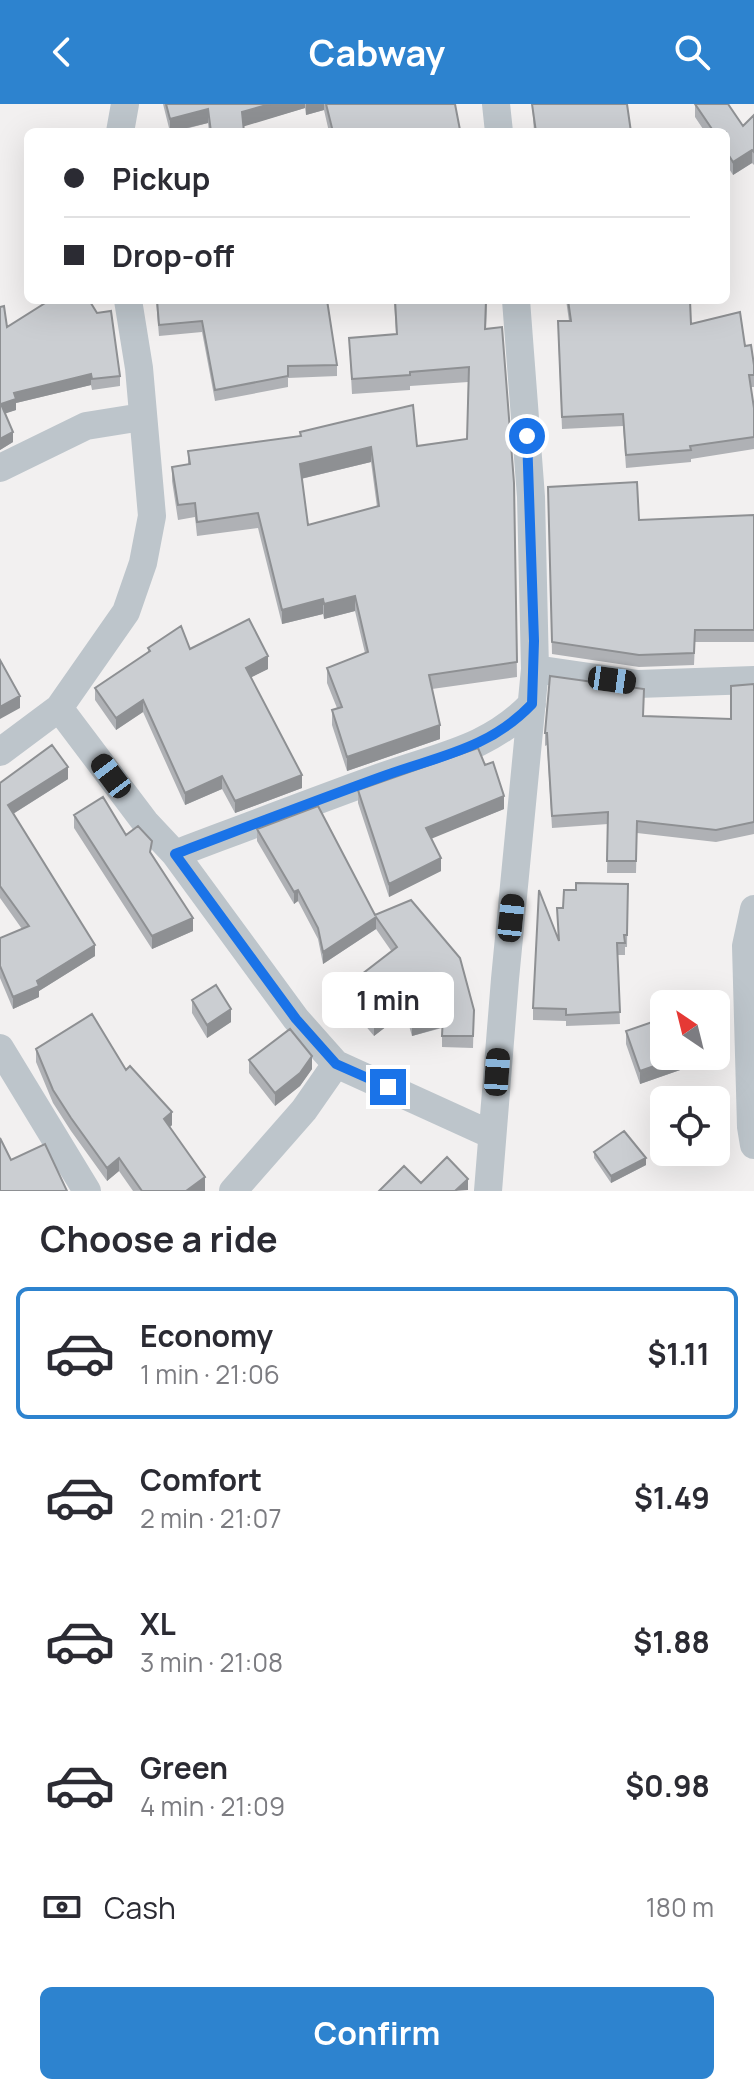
<!DOCTYPE html>
<html lang="en">
<head>
<meta charset="utf-8">
<style>
  body { margin:0; font-family:Manrope,sans-serif; background:#f7f7f7; color:#2b2b33; height:100vh; display:flex; flex-direction:column; font-size:30px; white-space:nowrap }
  * { box-sizing:border-box; margin:0 }
  p { font-size:26px; color:#7c7c81 }
  .icon { flex:none; width:44px; height:44px; fill:none; stroke:currentColor; stroke-width:2; stroke-linecap:round; stroke-linejoin:round }
  .map { position:relative; height:1087px; overflow:hidden }
  .panel { display:flex; flex-direction:column; background:#fff; flex:1 }
  .panel>* { flex:none }
  .guide { position:absolute; left:24px; top:24px; width:706px; height:176px; border-radius:12px; box-shadow:0 8px 32px #0002; display:grid; align-content:center; height:176px; padding:0 40px; background:#fff }
  .needle { width:52px; rotate:325deg }
  .tools { position:absolute; left:650px; top:886px; display:grid; gap:16px }
  .tools a { display:grid; place-items:center; width:80px; height:80px; border-radius:12px; background:#fff; box-shadow:0 8px 32px #0002; font-size:40px }
  .end { position:absolute; width:36px; height:36px; margin:-18px; border:10px solid #1a73e8; background:#fff; box-shadow:0 0 0 4px #fff }
  .from { border-radius:50% }
  .bubble { position:absolute; height:56px; border-radius:12px; background:#fff; box-shadow:0 8px 32px #0002; font-size:26px; font-weight:700; line-height:56px; text-align:center }
  .car { position:absolute; width:24px; height:48px; margin:-24px -12px; border-radius:10px; box-shadow:0 0 6px 2px #0007; background:linear-gradient(#222 24%,#8ab4d8 0 40%,#222 0 76%,#8ab4d8 0 86%,#222 0) }
  .guide b { display:flex; align-items:center; gap:28px; height:76px; font-size:30px }
  .guide b+b { border-top:2px solid #e1e1e2 }
  .guide i { width:20px; height:20px; background:#2b2b33 }
  ul { padding:0; list-style:none }
  li { display:flex; align-items:center; gap:24px; height:132px; margin:0 16px 12px; padding:0 24px; border:4px solid transparent; border-radius:12px }
  li div { flex:1 }
  li b { display:block; font-size:30px }
  li em { font-style:normal; font-weight:700 }
  li.on { border-color:#2d83cf }
  li>.icon { width:72px; height:72px; stroke-width:1.5 }
  h2 { padding:0 40px; font-size:36px; line-height:96px }
  .pay { display:flex; align-items:center; gap:20px; height:88px; padding:0 40px; font-size:30px }
  .pay p { margin-inline-start:auto }
  .primary-button { display:flex; gap:16px; margin-top:auto; padding:16px 40px }
  .primary-button a { flex:1; height:92px; border-radius:12px; background:#2d83cf; color:#fff; font-size:32px; font-weight:700; line-height:92px; text-align:center }
  header { display:flex; justify-content:space-between; align-items:center; height:104px; padding:0 40px; background:#2d83cf; color:#fff; font-size:36px; font-weight:700 }
  .map>svg:first-child { display:block }
  .lines { fill:none; stroke-linecap:round; stroke-linejoin:round }
  .minor { stroke:#bdc5cb; stroke-width:28 }
  .wall { fill:#afb1b5; fill-rule:evenodd }
  .shaded-wall { fill:#8e9093 }
  .building { fill:#cbced2; stroke:#8e9093; stroke-width:2; fill-rule:evenodd }
  .route { stroke:#1a73e8; stroke-width:10 }
</style>
</head>
<body>
<header><svg class="icon" aria-label="back" viewBox="0 0 24 24"><path d="M15 5l-7 7 7 7"/></svg>Cabway<svg class="icon" aria-label="search" viewBox="0 0 24 24"><circle cx="10" cy="10" r="6"/><path d="M15 15l6 6"/></svg></header>
<div class="map">
<svg width="754" height="1087" viewBox="0 0 754 1087">
  <rect width="100%" height="100%" fill="#f2f0f0"/>
  <g class="lines">
    <path class="minor" d="M 496,0 L 499,28
      M 120,28 L 125,0
      M 0,364 L 86,322 L 142,313
      M 535,565 L 638,580 L 754,576
      M 59,604 L 145,718 L 175,750 C 244,724 312,698 381,673 C 438,652 488,646 532,600
      M 0,648 L 59,604 L 126,508 L 143,459 L 152,412 L 139,264 L 128,196
      M 175,750 L 296,915 L 336,960 L 304,1006 L 233,1087
      M 754,805 L 746,842 L 751,1023 L 754,1041
      M 0,944 L 87,1087
      M 336,960 L 492,1031
      M 488,1087 L 505,875 L 535,565 L 531,393 L 516,196"/>
  </g>
  <path class="wall" d="M 163,0 L 455,0 L 460,28 L 329,28 L 324,6 L 306,11 L 305,4 L 243,22 L 244,28 L 209,28 L 208,19 L 174,28 L 170,28 Z
    M 532,0 L 631,28 L 534,28 Z
    M 695,0 L 743,22 L 754,11 L 754,61 L 752,59 L 733,71 L 726,60 L 726,28 L 705,28 L 695,13 Z
    M 156,196 L 327,196 L 337,261 L 337,272 L 288,274 L 288,283 L 215,297 L 202,228 L 159,232 Z
    M 394,196 L 487,196 L 486,225 L 514,379 L 517,573 L 432,585 L 440,635 L 347,667 L 332,621 L 332,606 L 337,604 L 327,579 L 327,564 L 365,549 L 355,507 L 324,515 L 323,510 L 282,520 L 258,424 L 197,432 L 195,413 L 178,416 L 172,377 L 172,363 L 188,360 L 188,347 L 300,333 L 300,328 L 417,342 L 467,335 L 468,278 L 410,282 L 410,286 L 352,290 L 349,234 L 396,230 ZM 371,358 L 377,403 L 308,421 L 301,375 Z
    M 566,196 L 690,196 L 691,220 L 745,242 L 754,271 L 754,283 L 751,283 L 754,304 L 754,345 L 691,355 L 691,358 L 626,364 L 623,322 L 562,325 L 558,229 L 569,217 Z
    M 7,223 L 120,272 L 120,282 L 92,286 L 91,281 L 16,299 L 16,306 L 5,309 L 13,338 L 0,346 Z
    M 548,383 L 639,416 L 754,411 L 754,538 L 695,538 L 694,561 L 639,563 L 552,550 Z
    M 148,544 L 190,545 L 268,565 L 251,573 L 302,684 L 235,709 L 222,685 L 185,701 L 143,608 L 116,626 L 95,596 L 95,584 L 148,549 Z
    M 754,580 L 754,730 L 716,738 L 637,729 L 636,769 L 607,769 L 608,720 L 552,724 L 547,641 L 545,642 L 545,629 L 643,612 L 731,615 Z
    M 485,661 L 504,705 L 431,734 L 441,767 L 389,793 L 358,699 L 358,686 Z
    M 68,675 L 13,710 L 95,852 L 39,887 L 39,893 L 13,905 L 0,874 L 0,834 L 22,825 L 0,794 L 0,679 Z
    M 74,711 L 126,731 L 152,750 L 193,827 L 152,845 L 74,724 Z
    M 257,725 L 375,811 L 474,906 L 473,944 L 442,943 L 442,924 L 412,932 L 405,908 L 374,932 L 344,896 L 344,884 L 392,848 L 376,825 L 323,860 L 318,835 L 298,797 L 294,800 L 257,737 Z
    M 628,780 L 627,843 L 625,843 L 625,851 L 617,851 L 620,920 L 566,922 L 566,917 L 533,916 L 533,904 L 559,835 L 557,804 L 563,804 L 576,786 Z
    M 192,896 L 231,918 L 207,934 L 192,909 Z
    M 626,927 L 703,952 L 703,958 L 640,980 L 626,940 Z
    M 36,945 L 126,966 L 172,1021 L 170,1023 L 205,1086 L 133,1087 L 119,1067 L 107,1077 L 71,1027 L 53,999 L 36,958 Z
    M 249,956 L 312,965 L 300,982 L 275,1002 L 249,969 Z
    M 594,1048 L 646,1061 L 611,1079 L 594,1054 Z"/>
  <path class="shaded-wall" d="M 270,0 L 305,0 L 305,4 L 242,23 L 242,8 Z
    M 306,0 L 324,0 L 324,6 L 306,11 Z
    M 208,5 L 208,19 L 170,28 L 170,15 Z
    M 752,46 L 752,59 L 733,71 L 733,58 Z
    M 91,270 L 91,281 L 16,299 L 16,306 L 1,311 L 1,300 L 14,289 Z
    M 13,328 L 13,338 L 0,346 L 0,335 Z
    M 371,343 L 371,358 L 300,375 L 300,360 Z
    M 355,492 L 355,507 L 324,515 L 324,500 Z
    M 323,495 L 323,510 L 282,520 L 282,506 Z
    M 268,552 L 268,565 L 246,576 L 246,564 Z
    M 20,592 L 20,604 L 0,615 L 0,603 Z
    M 143,596 L 143,608 L 116,626 L 116,614 Z
    M 440,621 L 440,635 L 347,667 L 347,653 Z
    M 68,663 L 68,675 L 8,713 L 8,701 Z
    M 302,671 L 302,684 L 235,709 L 235,697 Z
    M 222,672 L 222,685 L 185,701 L 185,689 Z
    M 504,692 L 504,705 L 426,737 L 426,724 Z
    M 441,754 L 441,767 L 389,793 L 389,780 Z
    M 298,786 L 298,797 L 294,800 L 294,788 Z
    M 376,813 L 376,825 L 323,860 L 323,848 Z
    M 193,814 L 193,827 L 152,845 L 152,832 Z
    M 95,841 L 95,852 L 39,887 L 39,893 L 13,905 L 13,893 Z
    M 405,896 L 405,908 L 374,932 L 374,921 Z
    M 231,905 L 231,918 L 207,934 L 207,921 Z
    M 443,912 L 443,923 L 412,932 L 412,920 Z
    M 312,952 L 312,965 L 300,982 L 275,1002 L 275,989 Z
    M 683,952 L 703,952 L 703,958 L 640,980 L 640,967 Z
    M 172,1008 L 172,1021 L 164,1028 L 164,1015 Z
    M 119,1054 L 119,1067 L 107,1077 L 107,1064 Z
    M 646,1054 L 646,1061 L 611,1079 L 611,1072 Z
    M 205,1073 L 205,1087 L 186,1087 Z
    M 468,1075 L 468,1086 L 455,1087 Z"/>
  <path class="building" d="M 166,0 L 270,0 L 242,8 L 244,28 L 211,28 L 208,5 L 170,15 Z
    M 326,0 L 455,0 L 460,26 L 448,28 L 333,28 Z
    M 532,0 L 627,0 L 631,28 L 536,28 Z
    M 695,0 L 728,0 L 743,22 L 754,11 L 754,48 L 752,46 L 733,58 L 726,47 L 726,28 L 714,28 Z
    M 50,196 L 89,196 L 97,209 L 111,207 L 120,272 L 92,275 L 91,270 L 14,289 L 16,295 L 1,300 L 13,328 L 0,335 L 0,203 L 4,202 L 7,223 Z
    M 157,196 L 327,196 L 337,261 L 288,262 L 288,272 L 215,286 L 202,217 L 159,221 Z
    M 395,196 L 486,196 L 485,225 L 502,223 L 514,379 L 517,558 L 429,571 L 440,621 L 347,653 L 332,606 L 342,603 L 327,564 L 368,548 L 355,492 L 324,500 L 323,495 L 282,506 L 258,409 L 197,418 L 195,399 L 178,401 L 172,363 L 190,360 L 188,347 L 301,332 L 300,328 L 413,301 L 417,342 L 467,335 L 469,263 L 410,268 L 410,271 L 352,275 L 349,234 L 397,230 ZM 371,343 L 379,402 L 308,421 L 300,360 Z
    M 568,196 L 690,196 L 691,220 L 740,208 L 745,242 L 751,241 L 754,261 L 754,271 L 749,271 L 754,304 L 754,333 L 690,342 L 691,346 L 626,351 L 623,310 L 562,313 L 558,217 L 571,217 Z
    M 637,378 L 639,416 L 754,411 L 754,526 L 695,526 L 694,549 L 639,551 L 552,538 L 548,383 Z
    M 249,515 L 268,552 L 246,564 L 302,671 L 235,697 L 222,672 L 185,689 L 143,596 L 116,614 L 95,584 L 150,547 L 148,544 L 181,522 L 190,545 Z
    M 0,556 L 20,592 L 0,603 Z
    M 550,572 L 644,585 L 643,612 L 731,615 L 731,582 L 754,580 L 754,718 L 716,726 L 637,717 L 636,757 L 607,757 L 608,708 L 552,712 L 547,629 L 545,629 Z
    M 52,641 L 68,663 L 8,701 L 95,841 L 37,877 L 39,882 L 13,893 L 0,862 L 0,834 L 29,822 L 0,782 L 0,679 Z
    M 478,644 L 485,661 L 493,658 L 504,692 L 426,724 L 441,754 L 389,780 L 358,686 Z
    M 103,693 L 126,731 L 138,722 L 152,737 L 150,748 L 193,814 L 152,832 L 74,711 Z
    M 318,702 L 375,811 L 411,796 L 460,854 L 474,906 L 473,932 L 442,932 L 443,912 L 412,920 L 405,896 L 374,921 L 344,884 L 397,843 L 376,813 L 323,848 L 318,824 L 298,786 L 294,788 L 257,725 Z
    M 576,779 L 628,780 L 627,831 L 624,831 L 625,839 L 617,839 L 620,908 L 566,911 L 566,905 L 533,904 L 539,786 L 559,837 L 557,804 L 563,804 L 564,786 L 576,786 Z
    M 216,881 L 231,905 L 207,921 L 192,896 Z
    M 92,910 L 126,966 L 130,962 L 172,1008 L 164,1015 L 205,1073 L 186,1087 L 142,1087 L 119,1054 L 107,1064 L 71,1014 L 53,986 L 36,945 Z
    M 664,914 L 664,952 L 683,952 L 640,967 L 626,927 Z
    M 290,925 L 312,952 L 300,969 L 275,989 L 249,956 Z
    M 624,1027 L 646,1054 L 611,1072 L 594,1048 Z
    M 0,1034 L 11,1056 L 45,1040 L 67,1087 L 0,1087 Z
    M 447,1053 L 468,1075 L 455,1087 L 379,1087 L 404,1062 L 421,1079 Z"/>
  <g class="lines">
    <path class="route" d="M 388,983 L 336,960 L 296,915 L 175,750 C 244,724 312,698 381,673 C 438,652 488,646 532,600 L 534,537 L 527,332"/>
  </g>
</svg>
<div class="tools">
<a><svg class="needle" viewBox="-14 -14 28 28"><path d="M0-13l5 13h-10z" fill="#e53935"/><path d="M0 13l5-13h-10z" fill="#7c7c81"/></svg></a>
<a><svg class="icon" aria-label="locate" viewBox="0 0 24 24"><circle cx="12" cy="12" r="6"/><path d="M12 2v4M12 18v4M2 12h4M18 12h4"/></svg></a>
</div>
<i class="end from" style="left:527px;top:332px"></i>
<i class="end" style="left:388px;top:983px"></i>
<div class="bubble" style="left:322px;top:868px;width:132px">1 min</div>
<i class="car" style="left:612px;top:576px;rotate:98deg"></i>
<i class="car" style="left:111px;top:672px;rotate:323deg"></i>
<i class="car" style="left:511px;top:814px;rotate:6deg"></i>
<i class="car" style="left:497px;top:968px;rotate:4deg"></i>
<div class="guide">
<b><i class="from"></i>Pickup</b>
<b><i></i>Drop-off</b>
</div>
</div>
<section class="panel">
<h2>Choose a ride</h2>
<ul>
<li class="on"><svg class="icon" aria-label="car" viewBox="0 0 24 24"><path d="M5 17H2v-5l4-1 3-4h7l3 4 3 1v5h-3M9 17h6M6 11h13"/><circle cx="7" cy="17" r="2"/><circle cx="17" cy="17" r="2"/></svg><div><b>Economy</b><p>1 min · 21:06</p></div><em>$1.11</em></li>
<li><svg class="icon" aria-label="car" viewBox="0 0 24 24"><path d="M5 17H2v-5l4-1 3-4h7l3 4 3 1v5h-3M9 17h6M6 11h13"/><circle cx="7" cy="17" r="2"/><circle cx="17" cy="17" r="2"/></svg><div><b>Comfort</b><p>2 min · 21:07</p></div><em>$1.49</em></li>
<li><svg class="icon" aria-label="car" viewBox="0 0 24 24"><path d="M5 17H2v-5l4-1 3-4h7l3 4 3 1v5h-3M9 17h6M6 11h13"/><circle cx="7" cy="17" r="2"/><circle cx="17" cy="17" r="2"/></svg><div><b>XL</b><p>3 min · 21:08</p></div><em>$1.88</em></li>
<li><svg class="icon" aria-label="car" viewBox="0 0 24 24"><path d="M5 17H2v-5l4-1 3-4h7l3 4 3 1v5h-3M9 17h6M6 11h13"/><circle cx="7" cy="17" r="2"/><circle cx="17" cy="17" r="2"/></svg><div><b>Green</b><p>4 min · 21:09</p></div><em>$0.98</em></li>
</ul>
<div class="pay"><svg class="icon" aria-label="cash" viewBox="0 0 24 24"><path d="M3 7h18v10H3z"/><circle cx="12" cy="12" r="2"/></svg>Cash<p>180 m</p></div>
<div class="primary-button"><a>Confirm</a></div>
</section>
</body>
</html>
